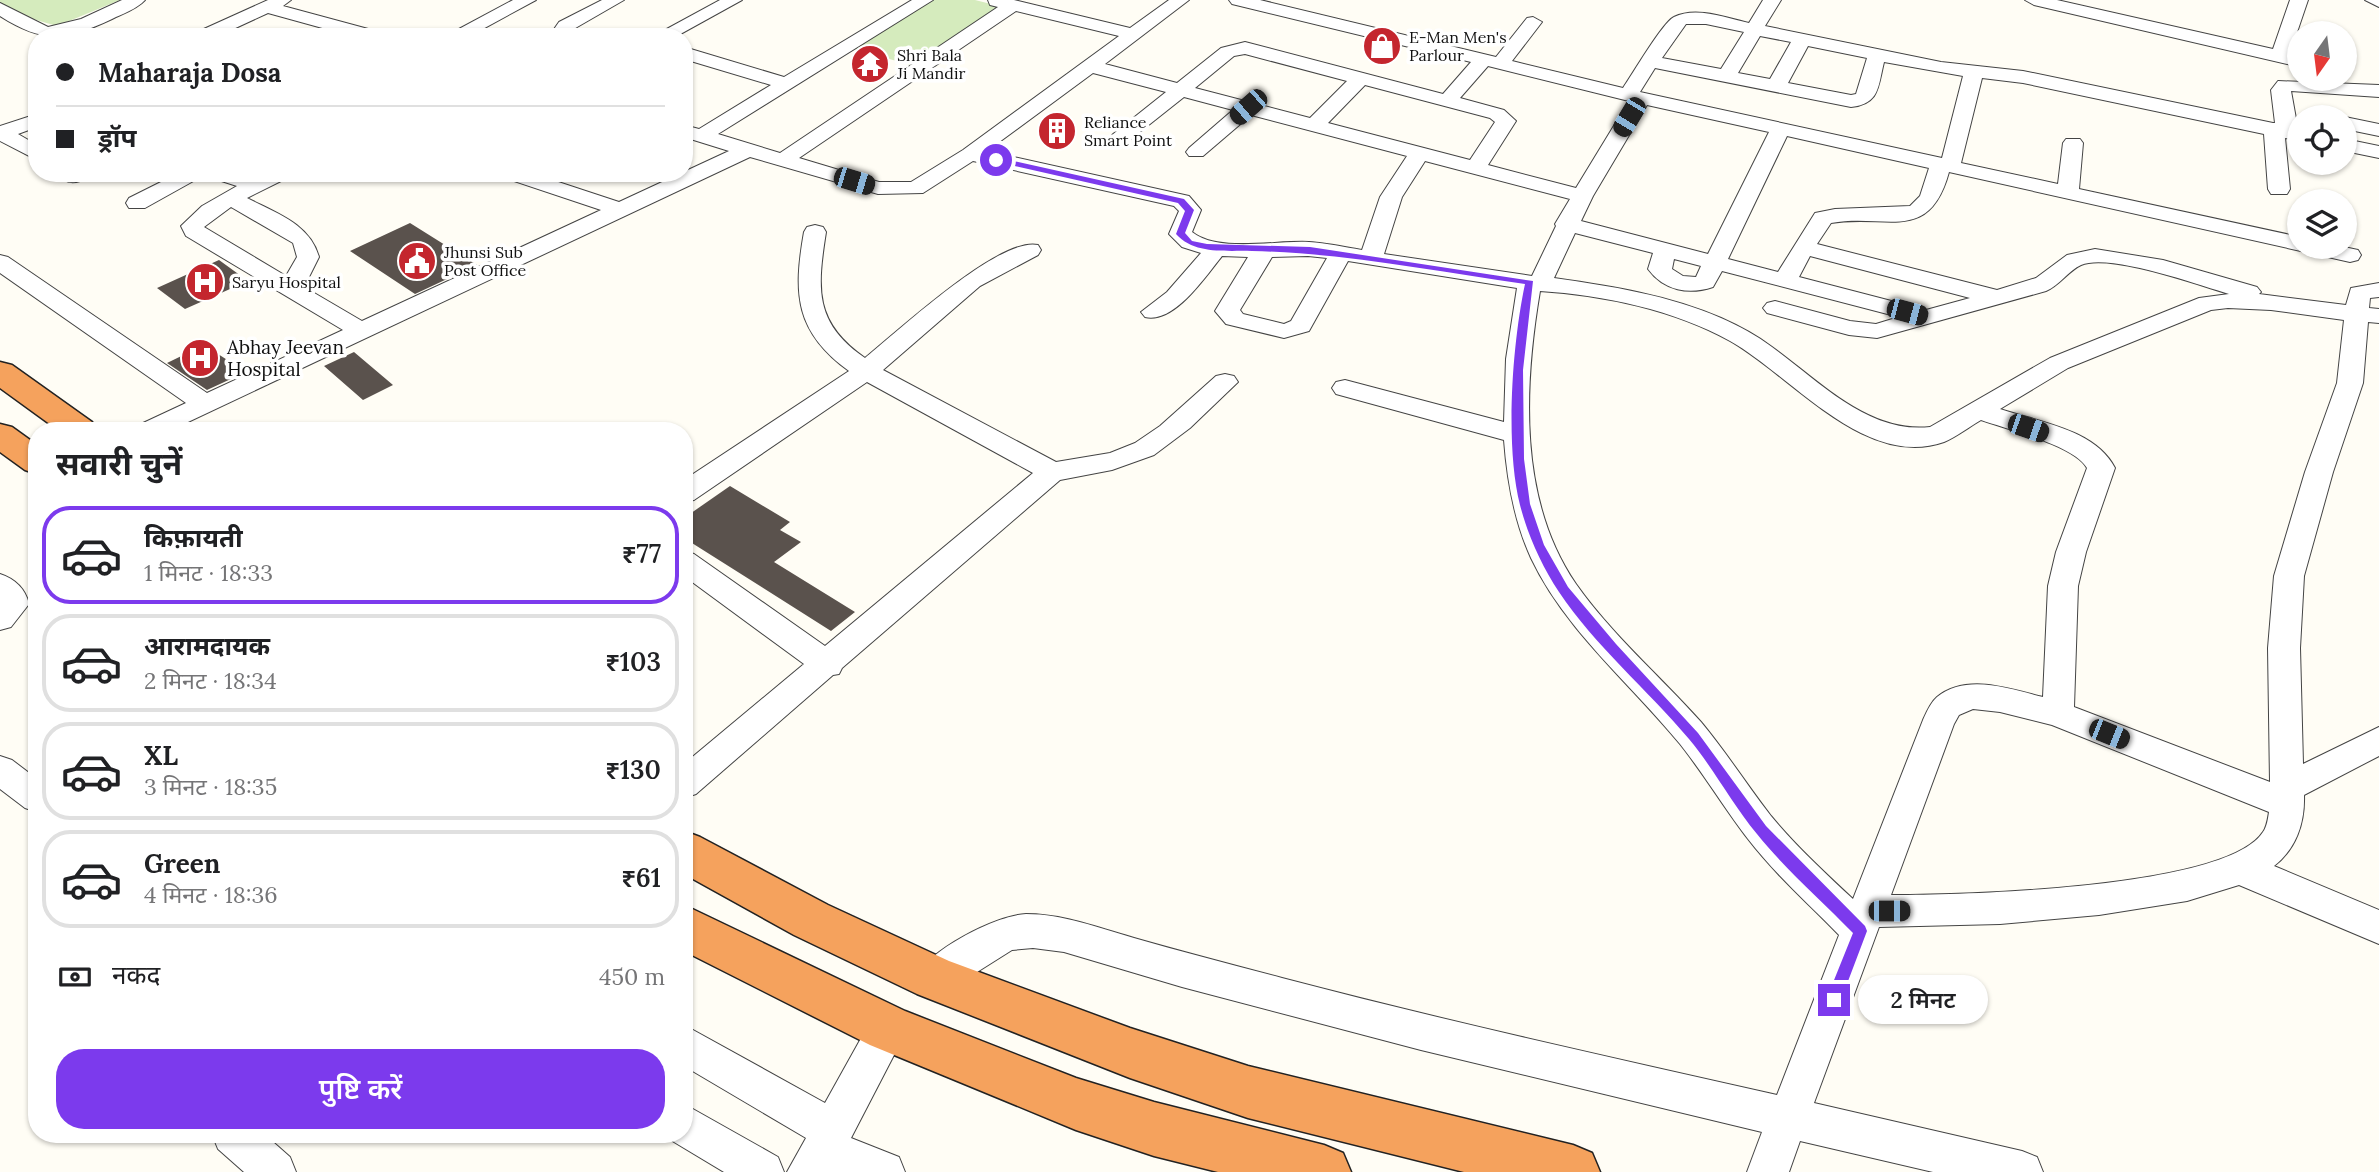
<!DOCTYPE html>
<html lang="hi">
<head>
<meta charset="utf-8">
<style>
  body { margin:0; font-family:Lora,"Noto Sans Devanagari",serif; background:#f6f6f6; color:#202124; height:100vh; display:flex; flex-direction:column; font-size:26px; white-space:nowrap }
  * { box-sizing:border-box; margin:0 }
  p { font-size:23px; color:#757577 }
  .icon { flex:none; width:38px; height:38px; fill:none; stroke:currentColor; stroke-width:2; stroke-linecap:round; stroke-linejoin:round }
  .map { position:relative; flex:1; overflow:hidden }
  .sheet { position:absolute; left:28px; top:422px; width:665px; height:721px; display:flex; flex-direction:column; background:#fff; border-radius:28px; box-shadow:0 2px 5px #0004 }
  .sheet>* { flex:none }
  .top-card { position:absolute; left:28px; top:28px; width:665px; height:154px; border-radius:28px; box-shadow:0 2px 5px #0004; display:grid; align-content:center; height:154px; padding:0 28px; background:#fff }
  .needle { width:46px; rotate:194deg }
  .tools { position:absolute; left:2287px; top:21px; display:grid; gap:14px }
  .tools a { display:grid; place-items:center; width:70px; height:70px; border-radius:50%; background:#fff; box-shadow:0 2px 5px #0004; font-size:35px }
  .end { position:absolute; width:32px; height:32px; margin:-16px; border:9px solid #7c3aed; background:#fff; box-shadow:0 0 0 4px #fff }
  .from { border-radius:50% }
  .bubble { position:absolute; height:49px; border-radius:24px; background:#fff; box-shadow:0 2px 5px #0004; font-size:23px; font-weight:600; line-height:49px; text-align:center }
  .car { position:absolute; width:21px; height:42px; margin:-21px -10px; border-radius:9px; box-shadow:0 0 5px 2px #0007; background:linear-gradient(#222 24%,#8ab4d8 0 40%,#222 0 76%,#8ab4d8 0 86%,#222 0) }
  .top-card b { display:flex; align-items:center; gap:24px; height:66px; font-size:26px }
  .top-card b+b { border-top:2px solid #e0e0e0 }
  .top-card i { width:18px; height:18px; background:#202124 }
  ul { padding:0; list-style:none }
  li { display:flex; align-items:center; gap:21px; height:98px; margin:0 14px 10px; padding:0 14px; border:4px solid #e0e0e0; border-radius:28px }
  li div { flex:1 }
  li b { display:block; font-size:26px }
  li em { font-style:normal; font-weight:600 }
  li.selected { border-color:#7c3aed }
  li>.icon { width:63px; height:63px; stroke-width:1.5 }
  h2 { padding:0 28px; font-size:32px; line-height:84px }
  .pay { display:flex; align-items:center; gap:18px; height:77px; padding:0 28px; font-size:26px }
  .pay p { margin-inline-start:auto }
  .button { display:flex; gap:14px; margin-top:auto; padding:14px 28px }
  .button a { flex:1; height:80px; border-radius:28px; background:#7c3aed; color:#fff; font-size:28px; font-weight:600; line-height:80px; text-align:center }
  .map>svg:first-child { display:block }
  .green { fill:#d5ebbd }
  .building { fill:#5a524d }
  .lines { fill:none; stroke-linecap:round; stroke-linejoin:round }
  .minor-casing { stroke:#444; stroke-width:2 }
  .highway-casing { stroke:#222; stroke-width:3 }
  .minor { fill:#fff; fill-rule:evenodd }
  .highway { fill:#f5a25d; fill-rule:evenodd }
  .route { fill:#7c3aed }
  .labels { text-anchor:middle; stroke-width:7; stroke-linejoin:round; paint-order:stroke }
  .far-poi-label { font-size:16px; fill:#111; stroke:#fff; text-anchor:start }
  .poi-label { font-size:19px; fill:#111; stroke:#fff; text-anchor:start }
</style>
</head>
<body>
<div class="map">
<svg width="2379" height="1172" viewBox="0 0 2379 1172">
  <rect width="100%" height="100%" fill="#fffdf5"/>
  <path class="green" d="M 0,0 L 120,0 L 57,26 L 5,11 L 0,7 Z
    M 930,0 L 975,0 L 1003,7 L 914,66 L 851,48 Z"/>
  <path class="building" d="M 410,223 L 477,265 L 415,294 L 350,251 Z
    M 219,260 L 248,281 L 185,309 L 157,288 Z
    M 204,345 L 246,372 L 207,390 L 167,363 Z
    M 354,352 L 393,385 L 363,400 L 324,366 Z
    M 730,486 L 790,522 L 780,530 L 801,542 L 774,562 L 855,612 L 831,631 L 684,538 L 684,518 Z"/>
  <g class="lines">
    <defs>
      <path id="minor" d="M 122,0 L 145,0 C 137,9 122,14 112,19 C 65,41 44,44 0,16 L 0,3 L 48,27 L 81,19 Z
        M 268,0 L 291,0 L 283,6 L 383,33 L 386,37 L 355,37 L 268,13 L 216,37 L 192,37 L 195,33 Z
        M 513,0 L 536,0 L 468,37 L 444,37 Z
        M 602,0 L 624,0 L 572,30 L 580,37 L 555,36 L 552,32 L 559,22 Z
        M 720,0 L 742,0 L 675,37 L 652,37 Z
        M 912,0 L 933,0 L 718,134 L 780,153 L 998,7 L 990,5 L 988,0 L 1014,0 L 1130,28 L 1169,0 L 1189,0 L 1105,64 L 1177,83 L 1221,48 L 1245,42 L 1443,94 L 1471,62 L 1232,4 L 1229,0 L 1260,0 L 1496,57 L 1527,18 L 1533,17 L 1542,22 L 1512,61 L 1623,88 C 1632,75 1663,22 1674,17 C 1696,6 1727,18 1749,23 L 1763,0 L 1781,0 L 1765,26 L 1941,62 L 2023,71 L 2273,123 L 2275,123 L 2271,90 L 2278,81 L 2379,85 L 2379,97 L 2291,91 L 2300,141 L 2285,138 L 2290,189 L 2287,194 L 2271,194 L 2268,189 L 2264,134 L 2023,83 L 1982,78 L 1961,163 L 2058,184 L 2063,143 L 2066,139 L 2080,139 L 2083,143 L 2079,189 L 2300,237 L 2300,247 L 2344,247 L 2358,250 L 2361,255 L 2358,260 L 2350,262 L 1949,172 C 1929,245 1886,213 1831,223 L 1817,244 L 1997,290 L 2036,278 L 2067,255 L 2095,249 L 2163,260 L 2257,287 L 2261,292 L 2259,294 L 2346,305 L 2351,288 L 2379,283 L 2379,297 L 2370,298 L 2369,308 L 2379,309 L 2379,323 L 2368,322 L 2363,383 L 2333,472 L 2304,576 L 2300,648 L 2303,764 L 2379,727 L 2379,756 L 2304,795 C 2305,823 2296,849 2274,866 L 2379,910 L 2379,944 L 2239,885 L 2187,901 L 2099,915 L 2000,924 L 1879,927 L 1814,1103 L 2022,1151 L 2037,1157 L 2043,1172 L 1933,1172 L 1800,1141 L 1789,1172 L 1747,1172 L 1762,1132 L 1421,1050 L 1182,987 L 1064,952 L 1033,948 L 1012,950 L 947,991 L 934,996 L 921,991 L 915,978 C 927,951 996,915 1026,914 C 1063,914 1099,928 1134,938 C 1183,952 1233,965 1282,978 C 1446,1021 1612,1058 1777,1095 L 1839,935 C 1808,903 1775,874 1748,839 C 1724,808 1704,774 1680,744 C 1630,683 1565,630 1531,558 C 1514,521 1507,480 1504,440 L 1336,394 L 1332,388 L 1336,382 L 1345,380 L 1504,422 L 1506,359 L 1517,288 L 1348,261 L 1309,331 L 1284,338 L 1226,324 L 1215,311 L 1248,257 L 1222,256 C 1205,277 1174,324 1145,317 L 1141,312 L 1167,292 L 1201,253 L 1182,247 L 1169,234 L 1179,211 L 1174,206 L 973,161 L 923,193 L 878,194 L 750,157 L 171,430 L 137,430 L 141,424 L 186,403 L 0,273 L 0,255 L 8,257 L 207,393 L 343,330 L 186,236 L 181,226 L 202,206 L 237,186 L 209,177 L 206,174 L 145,208 L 129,208 L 126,203 L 129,198 L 179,173 L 239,173 L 255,178 L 265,173 L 292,173 L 289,177 L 247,198 C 276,213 310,224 319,257 L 304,287 L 362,321 L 601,210 L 502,177 L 499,173 L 531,173 L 619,202 L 729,151 L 684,137 L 684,125 L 699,129 L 771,85 L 684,59 L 684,47 L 784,77 ZM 1016,11 L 1119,36 L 963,150 L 911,182 L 879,182 L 799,158 ZM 1686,24 L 1706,24 L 1744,32 L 1721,69 L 1662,58 ZM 1760,36 L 1791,42 L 1770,79 L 1738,73 ZM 1808,46 L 1867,58 L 1856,94 L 1851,95 L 1788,83 ZM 1245,54 L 1347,81 L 1310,118 L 1195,88 L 1234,56 ZM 1884,62 L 1963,76 L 1942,158 L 1640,92 L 1655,68 L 1851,107 C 1880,104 1878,86 1884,62 ZM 1488,66 L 1629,101 L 1576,188 L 1488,165 L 1516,121 L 1504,110 L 1460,98 ZM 1093,73 L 1166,92 L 1112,135 L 1109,139 L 1112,143 L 1126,143 L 1184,97 L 1233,110 L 1189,148 L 1186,152 L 1189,156 L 1203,156 L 1251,115 L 1407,156 L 1380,197 L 1362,250 C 1345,247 1326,243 1309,242 C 1276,240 1218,253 1192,232 L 1201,210 L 1189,196 L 987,151 ZM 1365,85 L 1490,118 L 1495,122 L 1470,160 L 1328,123 ZM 1647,105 L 1769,132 L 1708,254 L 1581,221 L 1593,196 ZM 1787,136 L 1929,168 L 1920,196 L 1910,206 L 1835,209 L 1815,213 L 1778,272 L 1728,259 ZM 1425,161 L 1570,199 L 1555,224 L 1556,226 L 1532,276 L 1384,254 L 1402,197 ZM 231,207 L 293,243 L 297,257 L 286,276 L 204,227 ZM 1575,233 L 1653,253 L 1648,269 C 1664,291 1689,295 1713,287 L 1722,271 L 1899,317 L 1876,324 L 1850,321 L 1775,301 L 1767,303 L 1763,308 L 1767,313 L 1849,335 L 1877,338 L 2046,291 C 2060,285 2068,271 2081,265 C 2110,253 2198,285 2229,294 L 2199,298 L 2050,358 L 1930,427 C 1868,434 1818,380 1772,347 C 1756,335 1739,326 1721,318 C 1669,295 1610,286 1554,278 ZM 1308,256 L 1327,258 L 1291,321 L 1284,324 L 1243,314 L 1240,310 L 1272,257 ZM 1810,256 L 1970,298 L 1926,310 L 1799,277 ZM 1674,259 L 1701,266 L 1696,277 L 1683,276 L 1672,269 ZM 1540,291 C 1604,295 1674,310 1730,341 C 1791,375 1865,470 1944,442 C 1956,437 1969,427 1981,420 C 2006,429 2074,445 2087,468 L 2056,552 L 2048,586 L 2043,697 C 2010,689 1967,673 1937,697 C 1931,702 1926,713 1923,720 L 1853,899 C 1825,873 1796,846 1771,816 C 1747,785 1726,752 1701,722 C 1660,676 1612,635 1576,584 C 1518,500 1524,386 1540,291 ZM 2228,308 L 2271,310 L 2344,320 L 2337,383 L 2305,472 L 2274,576 L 2268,648 L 2270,782 L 2074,707 L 2078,586 L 2086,552 L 2115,468 C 2095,429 2038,422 2000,409 L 2068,368 L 2211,310 ZM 1973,709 L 2000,712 L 2052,725 L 2269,812 C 2268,818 2267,827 2263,832 C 2226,889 1959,895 1891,895 L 1954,724 L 1959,715 Z
        M 2025,0 L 2057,0 L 2273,49 L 2290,0 L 2308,0 L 2290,53 L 2300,55 L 2300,67 L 2034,5 Z
        M 2365,0 L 2379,0 L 2379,7 Z
        M 37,114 L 37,127 L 18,134 L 37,145 L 37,160 L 0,141 L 0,126 Z
        M 2344,117 L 2345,117 L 2379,124 L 2379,136 L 2345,129 Z
        M 2345,139 L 2379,146 L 2379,158 L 2345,151 Z
        M 57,173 L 81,173 L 84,177 L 80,181 C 70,184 63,182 57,173 Z
        M 815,225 L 823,227 L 826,232 C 817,289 814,323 865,358 C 896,333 1000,236 1038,245 L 1041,250 L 1038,255 L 980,286 L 883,370 L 1056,462 L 1110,453 L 1135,443 L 1160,426 L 1216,376 L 1225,374 L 1234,376 L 1238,382 L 1190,428 L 1154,455 L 1112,470 L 1060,480 L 842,668 L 839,674 L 833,675 L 696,794 L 684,798 L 684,764 L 804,664 L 684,576 L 684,551 L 694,554 L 825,646 L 1033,473 L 867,382 L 694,500 L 684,502 L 684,480 L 849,371 C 795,332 793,294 804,232 L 807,227 Z
        M 0,574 C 15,579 25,588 29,604 L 11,627 L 0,630 Z
        M 0,756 L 12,760 L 37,779 L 37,812 L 25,808 L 0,789 Z
        M 888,1009 L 902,1015 L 908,1028 L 851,1138 L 899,1157 L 905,1172 L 787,1172 L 806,1138 L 684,1066 L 684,1025 L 825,1103 L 874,1015 Z
        M 684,1104 L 778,1157 L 784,1172 L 724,1172 L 669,1139 L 668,1134 L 684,1134 Z
        M 212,1134 L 264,1134 L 290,1157 L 296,1172 L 244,1172 L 218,1149 Z"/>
      <path id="highway" d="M 0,362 L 12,365 L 92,422 L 97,430 L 58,430 L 0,388 Z
        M 0,424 L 12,427 L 37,445 L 37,474 L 25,470 L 0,452 Z
        M 684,831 L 700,837 L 828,905 L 949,961 L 1130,1028 L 1248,1066 L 1573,1145 L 1592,1153 L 1600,1172 L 1464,1172 L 1248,1118 L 1130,1078 L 917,994 L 794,935 L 684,874 Z
        M 684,905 L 905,1011 L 1076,1078 L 1154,1102 L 1324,1145 L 1343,1153 L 1351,1172 L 1218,1172 L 1154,1156 L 1076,1130 L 870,1045 L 684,951 Z"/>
    </defs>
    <use href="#minor" class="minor-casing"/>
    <use href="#highway" class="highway-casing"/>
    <use href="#minor" class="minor"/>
    <use href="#highway" class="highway"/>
  </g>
  <path class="route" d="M 996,157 L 1184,199 L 1194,210 L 1185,233 L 1192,241 L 1207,244 L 1310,247 L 1533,281 L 1523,370 L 1524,459 L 1530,504 L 1544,545 L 1568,587 L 1616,644 L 1698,733 L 1766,826 L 1865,926 L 1867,931 L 1839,1005 L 1834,1007 L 1826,1000 L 1853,933 C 1821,900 1785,869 1757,834 C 1732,804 1714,769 1689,739 C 1647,689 1595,646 1559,592 C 1542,566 1528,536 1520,505 C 1505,446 1512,345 1525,284 C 1434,271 1344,253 1252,251 C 1226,250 1195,255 1176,234 L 1185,211 L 1178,203 L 993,161 Z"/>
  <defs>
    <symbol id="shop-disc" viewBox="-11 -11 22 22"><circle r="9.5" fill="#c4262e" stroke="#fff"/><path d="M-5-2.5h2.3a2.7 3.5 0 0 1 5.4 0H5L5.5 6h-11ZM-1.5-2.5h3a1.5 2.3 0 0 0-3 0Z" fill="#fff"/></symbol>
    <symbol id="temple-disc" viewBox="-11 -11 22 22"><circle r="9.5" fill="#c4262e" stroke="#fff"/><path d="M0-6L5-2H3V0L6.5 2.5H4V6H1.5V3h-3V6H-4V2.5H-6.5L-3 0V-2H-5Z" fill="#fff"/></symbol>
    <symbol id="building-disc" viewBox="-11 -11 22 22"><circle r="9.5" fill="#c4262e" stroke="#fff"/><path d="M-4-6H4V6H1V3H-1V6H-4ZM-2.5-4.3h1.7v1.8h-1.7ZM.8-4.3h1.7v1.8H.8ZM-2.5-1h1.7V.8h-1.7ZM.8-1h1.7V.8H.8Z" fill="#fff"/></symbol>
    <symbol id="civic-disc" viewBox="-11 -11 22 22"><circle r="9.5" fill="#c4262e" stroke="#fff"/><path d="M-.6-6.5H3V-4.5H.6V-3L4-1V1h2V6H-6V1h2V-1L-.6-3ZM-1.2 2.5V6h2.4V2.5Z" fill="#fff"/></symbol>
    <symbol id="hospital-disc" viewBox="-11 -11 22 22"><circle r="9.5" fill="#c4262e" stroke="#fff"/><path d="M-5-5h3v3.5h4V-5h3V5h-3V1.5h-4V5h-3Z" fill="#fff"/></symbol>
  </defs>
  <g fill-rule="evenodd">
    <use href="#shop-disc" x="1360" y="24" width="44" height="44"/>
    <use href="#temple-disc" x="848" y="42" width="44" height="44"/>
    <use href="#building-disc" x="1035" y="109" width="44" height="44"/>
    <use href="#civic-disc" x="395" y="239" width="44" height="44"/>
    <use href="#hospital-disc" x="183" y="260" width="44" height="44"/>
    <use href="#hospital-disc" x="178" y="336" width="44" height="44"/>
  </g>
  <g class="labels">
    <g class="far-poi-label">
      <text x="1409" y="43">E-Man Men's<tspan x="1409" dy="18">Parlour</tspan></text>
      <text x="897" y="61">Shri Bala<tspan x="897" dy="18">Ji Mandir</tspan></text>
      <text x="1084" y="128">Reliance<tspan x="1084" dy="18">Smart Point</tspan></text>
      <text x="444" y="258">Jhunsi Sub<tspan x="444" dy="18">Post Office</tspan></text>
      <text x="232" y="288">Saryu Hospital</text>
    </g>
    <g class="poi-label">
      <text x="227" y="354">Abhay Jeevan<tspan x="227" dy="22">Hospital</tspan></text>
    </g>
  </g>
</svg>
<div class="tools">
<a><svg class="needle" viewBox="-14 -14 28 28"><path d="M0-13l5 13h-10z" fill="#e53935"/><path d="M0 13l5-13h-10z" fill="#757577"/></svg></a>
<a><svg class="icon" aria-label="locate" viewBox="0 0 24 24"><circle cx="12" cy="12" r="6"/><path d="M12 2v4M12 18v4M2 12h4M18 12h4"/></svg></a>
<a><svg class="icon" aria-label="layers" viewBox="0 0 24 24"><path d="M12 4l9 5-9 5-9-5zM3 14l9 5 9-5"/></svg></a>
</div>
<i class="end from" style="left:996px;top:160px"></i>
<i class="end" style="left:1834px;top:1000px"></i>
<div class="bubble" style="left:1858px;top:975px;width:130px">2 मिनट</div>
<i class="car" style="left:1248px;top:107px;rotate:229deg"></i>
<i class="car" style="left:1629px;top:117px;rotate:211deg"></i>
<i class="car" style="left:854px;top:181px;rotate:107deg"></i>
<i class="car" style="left:1907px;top:312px;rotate:105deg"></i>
<i class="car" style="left:2028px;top:428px;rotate:109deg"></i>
<i class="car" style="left:2109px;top:734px;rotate:112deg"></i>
<i class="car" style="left:1889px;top:911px;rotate:90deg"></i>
<div class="top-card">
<b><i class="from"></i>Maharaja Dosa</b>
<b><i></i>ड्रॉप</b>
</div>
<section class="sheet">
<h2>सवारी चुनें</h2>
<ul>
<li class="selected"><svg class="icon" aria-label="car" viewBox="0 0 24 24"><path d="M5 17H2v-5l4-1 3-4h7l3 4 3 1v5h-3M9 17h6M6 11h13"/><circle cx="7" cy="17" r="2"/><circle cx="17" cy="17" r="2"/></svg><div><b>किफ़ायती</b><p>1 मिनट · 18:33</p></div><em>₹77</em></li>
<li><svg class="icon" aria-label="car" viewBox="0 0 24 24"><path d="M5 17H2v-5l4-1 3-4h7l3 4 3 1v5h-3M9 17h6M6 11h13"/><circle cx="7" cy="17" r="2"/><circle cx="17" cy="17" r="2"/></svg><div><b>आरामदायक</b><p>2 मिनट · 18:34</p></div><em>₹103</em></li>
<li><svg class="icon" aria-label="car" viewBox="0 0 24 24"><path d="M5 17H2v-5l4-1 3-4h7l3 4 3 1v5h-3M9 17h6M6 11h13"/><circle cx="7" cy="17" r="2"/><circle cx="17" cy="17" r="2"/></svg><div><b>XL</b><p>3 मिनट · 18:35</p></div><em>₹130</em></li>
<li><svg class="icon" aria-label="car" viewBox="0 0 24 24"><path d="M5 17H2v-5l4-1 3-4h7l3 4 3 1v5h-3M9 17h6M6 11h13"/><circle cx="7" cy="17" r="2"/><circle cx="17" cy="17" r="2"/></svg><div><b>Green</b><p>4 मिनट · 18:36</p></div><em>₹61</em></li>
</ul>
<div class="pay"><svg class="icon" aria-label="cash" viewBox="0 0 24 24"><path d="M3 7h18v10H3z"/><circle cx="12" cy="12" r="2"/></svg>नकद<p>450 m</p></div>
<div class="button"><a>पुष्टि करें</a></div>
</section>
</div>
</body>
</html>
